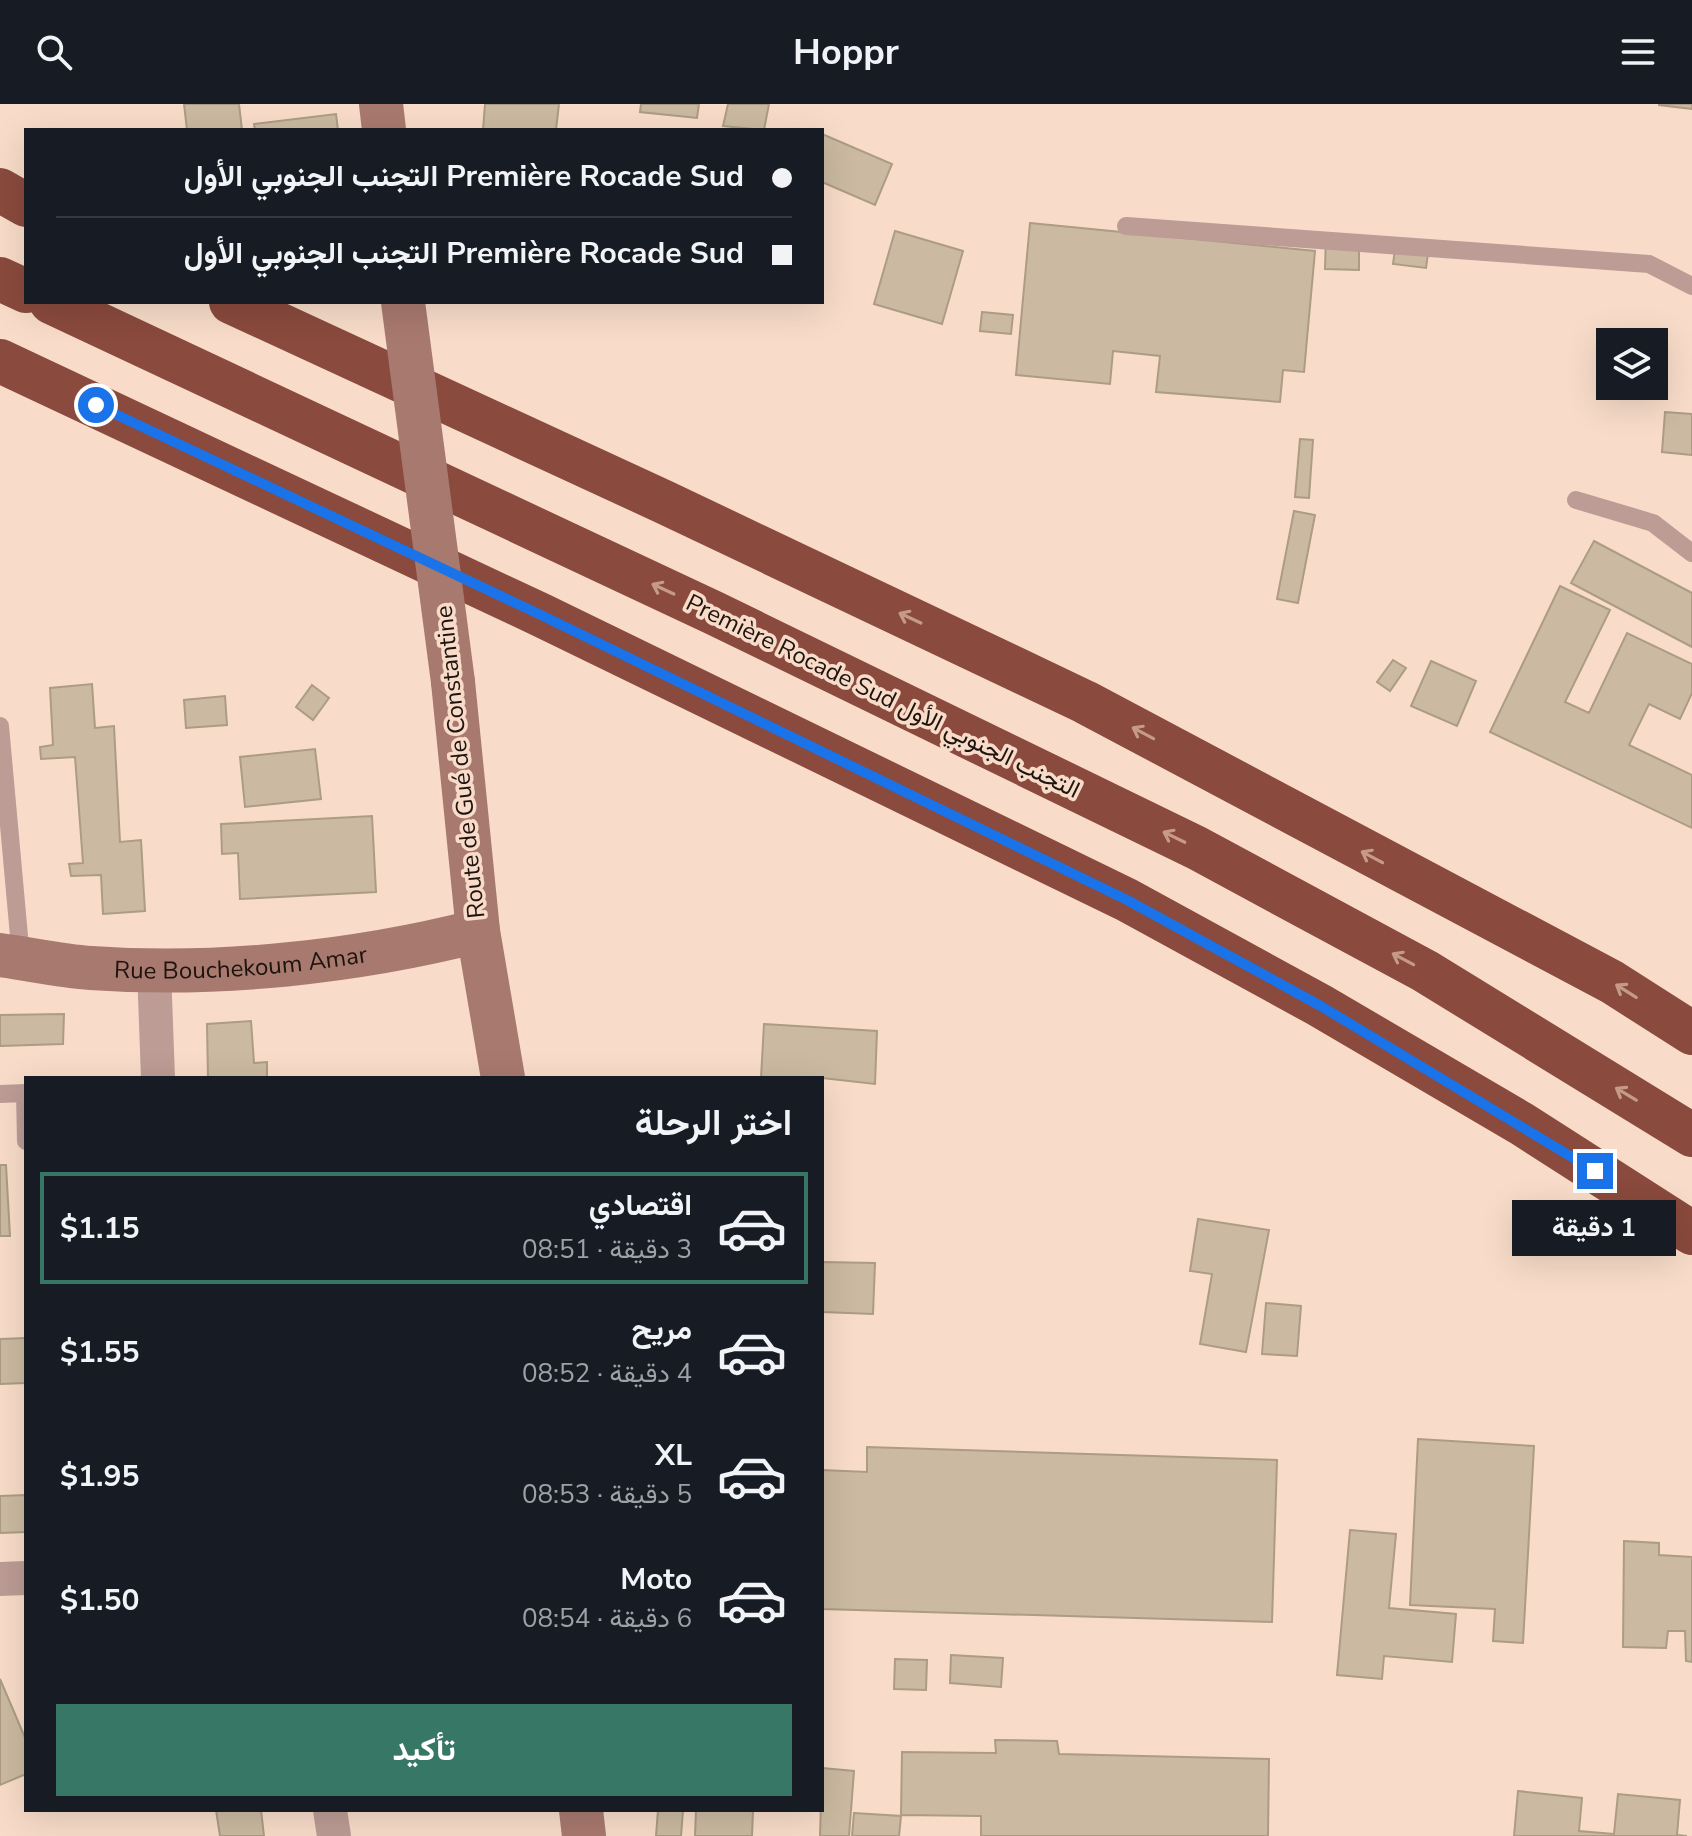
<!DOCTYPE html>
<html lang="ar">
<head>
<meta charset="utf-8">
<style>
  body { margin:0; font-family:"Nunito Sans",Vazirmatn,sans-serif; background:#242831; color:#f1f3f6; direction:rtl; height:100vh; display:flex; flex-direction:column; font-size:30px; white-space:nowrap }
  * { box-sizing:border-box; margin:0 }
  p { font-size:26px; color:#9ea1a6 }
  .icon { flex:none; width:44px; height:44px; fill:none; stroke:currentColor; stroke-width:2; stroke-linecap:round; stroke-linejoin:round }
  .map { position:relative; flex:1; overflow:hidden; direction:ltr }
  .sheet { position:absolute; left:24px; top:972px; width:800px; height:736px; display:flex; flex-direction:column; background:#171b24; border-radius:0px; box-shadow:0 8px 32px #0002; direction:rtl }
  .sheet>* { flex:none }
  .top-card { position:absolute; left:24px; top:24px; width:800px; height:176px; border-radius:0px; box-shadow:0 8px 32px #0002; direction:rtl; display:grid; align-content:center; height:176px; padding:0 32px; background:#171b24 }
  .tools { position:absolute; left:1596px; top:224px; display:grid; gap:16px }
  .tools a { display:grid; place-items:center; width:72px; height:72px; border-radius:0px; background:#171b24; box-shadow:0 8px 32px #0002; font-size:40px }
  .end { position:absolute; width:36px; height:36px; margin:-18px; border:10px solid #1a73e8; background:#fff; box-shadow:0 0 0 4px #fff }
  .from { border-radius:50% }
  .bubble { position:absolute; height:56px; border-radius:0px; background:#171b24; box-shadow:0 8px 32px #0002; font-size:26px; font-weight:700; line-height:56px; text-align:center; direction:rtl }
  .top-card b { display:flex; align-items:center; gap:28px; height:76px; font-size:30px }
  .top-card b+b { border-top:2px solid #363941 }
  .top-card i { width:20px; height:20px; background:#f1f3f6 }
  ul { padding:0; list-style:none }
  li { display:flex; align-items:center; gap:24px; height:112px; margin:0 16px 12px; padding:0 16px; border:4px solid transparent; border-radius:0px }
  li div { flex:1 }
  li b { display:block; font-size:30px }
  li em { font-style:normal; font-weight:700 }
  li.current { border-color:#377765 }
  li>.icon { width:72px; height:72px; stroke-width:1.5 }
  h2 { padding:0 32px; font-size:36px; line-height:96px }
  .primary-button { display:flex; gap:16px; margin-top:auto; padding:16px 32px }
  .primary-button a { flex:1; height:92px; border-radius:0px; background:#377765; color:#fff; font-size:32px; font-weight:700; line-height:92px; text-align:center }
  header { display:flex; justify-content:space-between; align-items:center; height:104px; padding:0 32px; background:#171b24; font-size:36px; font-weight:700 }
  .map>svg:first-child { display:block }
  .building { fill:#cbbaa1; stroke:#ac9c83; stroke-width:2 }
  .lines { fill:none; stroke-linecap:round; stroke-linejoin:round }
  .lane { stroke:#bc9c95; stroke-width:18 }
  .street { stroke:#bc9c95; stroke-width:34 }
  .secondary { stroke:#a8796f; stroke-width:44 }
  .highway { stroke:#8a4a3d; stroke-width:44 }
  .secondary-bridge { stroke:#a8796f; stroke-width:44 }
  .oneway { stroke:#c69a8a }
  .route { stroke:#1a73e8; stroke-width:10 }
  .labels { text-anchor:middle; stroke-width:7; stroke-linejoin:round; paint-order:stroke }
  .street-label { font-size:24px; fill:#1e140e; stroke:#f8dcc9 }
</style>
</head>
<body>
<header><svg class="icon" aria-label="menu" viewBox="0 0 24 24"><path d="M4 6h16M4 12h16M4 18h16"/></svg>Hoppr<svg class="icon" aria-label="search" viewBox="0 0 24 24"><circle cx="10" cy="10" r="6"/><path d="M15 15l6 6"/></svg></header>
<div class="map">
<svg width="1692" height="1732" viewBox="0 0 1692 1732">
  <rect width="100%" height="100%" fill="#f8dcc9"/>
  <path class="building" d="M 184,0 L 239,0 L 242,26 L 187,26 Z
    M 485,0 L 559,0 L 556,26 L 483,26 Z
    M 641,0 L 699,0 L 697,14 L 640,8 Z
    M 728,0 L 769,0 L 764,26 L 723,22 Z
    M 1692,0 L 1692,5 L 1659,1 L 1659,0 Z
    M 336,10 L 338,26 L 255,26 L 254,20 Z
    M 822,30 L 892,60 L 875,101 L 822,78 Z
    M 1030,119 L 1315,147 L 1304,268 L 1283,266 L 1280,298 L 1156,288 L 1160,252 L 1113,247 L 1110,280 L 1016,271 Z
    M 895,127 L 963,147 L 942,220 L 874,200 Z
    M 1326,131 L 1359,131 L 1359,166 L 1325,165 Z
    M 1396,138 L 1429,142 L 1426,164 L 1393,160 Z
    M 982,208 L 1013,211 L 1011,230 L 980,227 Z
    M 1665,308 L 1692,310 L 1692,351 L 1662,348 Z
    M 1300,335 L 1313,336 L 1309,394 L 1295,393 Z
    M 1294,407 L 1315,411 L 1298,499 L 1277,495 Z
    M 1594,437 L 1692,489 L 1692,543 L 1571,479 Z
    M 1560,482 L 1610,506 L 1565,598 L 1589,609 L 1627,529 L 1692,560 L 1692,589 L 1680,615 L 1649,600 L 1629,641 L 1692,671 L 1692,724 L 1490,628 Z
    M 1393,556 L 1406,564 L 1390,587 L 1377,578 Z
    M 1431,557 L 1476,577 L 1457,622 L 1411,602 Z
    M 92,580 L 95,624 L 114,622 L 120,738 L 141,736 L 145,807 L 103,810 L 101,771 L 71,772 L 69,760 L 83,759 L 75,653 L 41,655 L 40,643 L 53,641 L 50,584 Z
    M 312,581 L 329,594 L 313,616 L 296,603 Z
    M 225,592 L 227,621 L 186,624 L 184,596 Z
    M 315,645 L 321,695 L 245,703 L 240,653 Z
    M 372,712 L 376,788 L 240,795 L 238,749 L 222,750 L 221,720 Z
    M 64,910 L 63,940 L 0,942 L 0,911 Z
    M 251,917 L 254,959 L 267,958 L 267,974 L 208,974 L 207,920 Z
    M 764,920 L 877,927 L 875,980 L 822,974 L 761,974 Z
    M 0,1061 L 6,1061 L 10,1132 L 0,1132 Z
    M 1198,1115 L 1269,1126 L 1246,1248 L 1200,1240 L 1212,1170 L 1190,1167 Z
    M 822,1158 L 875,1159 L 873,1210 L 822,1208 Z
    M 1266,1199 L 1301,1202 L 1297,1252 L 1262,1250 Z
    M 26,1234 L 26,1279 L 0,1280 L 0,1235 Z
    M 1418,1335 L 1534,1342 L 1523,1539 L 1493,1537 L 1495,1505 L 1410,1501 Z
    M 867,1343 L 1277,1356 L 1272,1518 L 822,1505 L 822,1366 L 867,1368 Z
    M 26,1391 L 26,1428 L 0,1429 L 0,1392 Z
    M 1350,1426 L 1396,1430 L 1389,1504 L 1456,1510 L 1452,1558 L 1384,1552 L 1382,1575 L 1337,1571 Z
    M 1624,1437 L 1659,1439 L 1659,1451 L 1692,1453 L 1692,1558 L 1686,1557 L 1685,1527 L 1668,1527 L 1666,1544 L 1623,1543 Z
    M 951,1551 L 1003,1554 L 1001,1583 L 950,1579 Z
    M 895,1555 L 927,1556 L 926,1586 L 894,1585 Z
    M 0,1575 L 26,1636 L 26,1670 L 0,1681 Z
    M 995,1636 L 1057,1637 L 1059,1650 L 1269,1655 L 1268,1732 L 981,1732 L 981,1712 L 901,1711 L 902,1648 L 996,1649 Z
    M 822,1664 L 854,1667 L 849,1732 L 820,1732 Z
    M 1518,1687 L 1582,1694 L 1579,1727 L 1614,1730 L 1618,1690 L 1680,1696 L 1677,1731 L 1687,1732 L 1514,1732 Z
    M 216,1706 L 261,1706 L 264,1732 L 220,1732 Z
    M 658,1706 L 683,1706 L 681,1732 L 656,1732 Z
    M 696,1706 L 753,1706 L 752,1732 L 695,1732 Z
    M 854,1709 L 901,1712 L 899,1732 L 852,1732 Z"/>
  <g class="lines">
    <path class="lane" d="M 1126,122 L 1649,160 L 1692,182
      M 1576,396 L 1653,419 L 1692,449
      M 0,622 L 21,854
      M 25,989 L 26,1037
      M 0,990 L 26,989"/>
    <path class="street" d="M 154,865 L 158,974
      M 0,1475 L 26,1474
      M 330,1706 L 334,1732"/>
    <g class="secondary">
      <path d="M 381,0 L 384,26"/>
      <path d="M 453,578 L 478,827 L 503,974"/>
      <path id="s1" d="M 0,851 C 30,855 60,862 91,864 C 217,873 356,858 478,827"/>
      <path d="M 581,1706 L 584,1732"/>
    </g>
    <path class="highway" d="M 0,86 L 26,101
      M 0,175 L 26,187
      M 51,198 L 714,509 L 1197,744 L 1425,867 L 1692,1031
      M 231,198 L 664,398 L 1085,598 L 1612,878 L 1692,929
      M 0,257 L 541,511 L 1127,796 L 1319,901 L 1522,1020 L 1692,1129"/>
    <path class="secondary-bridge" d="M 403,198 L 453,578"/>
  </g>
  <defs><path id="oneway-shaft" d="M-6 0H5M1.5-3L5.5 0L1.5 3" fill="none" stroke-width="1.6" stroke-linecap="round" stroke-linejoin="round" transform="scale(2)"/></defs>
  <g class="oneway">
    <use href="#oneway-shaft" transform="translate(663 485) rotate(-155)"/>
    <use href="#oneway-shaft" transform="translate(910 514) rotate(-155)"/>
    <use href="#oneway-shaft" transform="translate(1143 629) rotate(-152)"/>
    <use href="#oneway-shaft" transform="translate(1174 733) rotate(-154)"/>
    <use href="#oneway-shaft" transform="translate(1372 753) rotate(-152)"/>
    <use href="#oneway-shaft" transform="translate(1403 855) rotate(-152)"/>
    <use href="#oneway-shaft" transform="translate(1626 887) rotate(-148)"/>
    <use href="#oneway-shaft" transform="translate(1626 990) rotate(-149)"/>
  </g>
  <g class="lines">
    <path class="route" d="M 96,301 L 541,511 L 1127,796 L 1319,901 L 1595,1067"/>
  </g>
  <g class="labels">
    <g class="street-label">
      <text transform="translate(883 592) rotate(26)" y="8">Première Rocade Sud التجنب الجنوبي الأول</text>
      <text transform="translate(460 658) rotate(-96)" y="8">Route de Gué de Constantine</text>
      <text dy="8" stroke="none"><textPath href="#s1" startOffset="242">Rue Bouchekoum Amar</textPath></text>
    </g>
  </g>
</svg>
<div class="tools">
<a><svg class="icon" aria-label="layers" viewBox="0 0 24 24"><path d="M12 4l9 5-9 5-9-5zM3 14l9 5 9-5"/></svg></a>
</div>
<i class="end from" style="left:96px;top:301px"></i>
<i class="end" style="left:1595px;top:1067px"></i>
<div class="bubble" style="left:1512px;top:1096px;width:164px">1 دقيقة</div>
<div class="top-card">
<b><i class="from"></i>Première Rocade Sud التجنب الجنوبي الأول</b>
<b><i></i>Première Rocade Sud التجنب الجنوبي الأول</b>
</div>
<section class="sheet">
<h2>اختر الرحلة</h2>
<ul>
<li class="current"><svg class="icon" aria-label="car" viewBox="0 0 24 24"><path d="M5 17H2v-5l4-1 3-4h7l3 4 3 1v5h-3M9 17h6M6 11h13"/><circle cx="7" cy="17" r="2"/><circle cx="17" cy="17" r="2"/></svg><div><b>اقتصادي</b><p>3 دقيقة · 08:51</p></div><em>$1.15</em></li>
<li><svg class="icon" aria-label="car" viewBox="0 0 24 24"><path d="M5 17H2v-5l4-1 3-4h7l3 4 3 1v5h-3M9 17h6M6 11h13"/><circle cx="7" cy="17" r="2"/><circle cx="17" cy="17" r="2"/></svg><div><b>مريح</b><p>4 دقيقة · 08:52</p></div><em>$1.55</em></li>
<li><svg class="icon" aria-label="car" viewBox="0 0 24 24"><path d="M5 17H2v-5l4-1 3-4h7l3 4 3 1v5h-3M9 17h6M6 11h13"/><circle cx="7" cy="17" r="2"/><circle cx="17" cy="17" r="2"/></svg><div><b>XL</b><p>5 دقيقة · 08:53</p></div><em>$1.95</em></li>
<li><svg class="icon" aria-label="car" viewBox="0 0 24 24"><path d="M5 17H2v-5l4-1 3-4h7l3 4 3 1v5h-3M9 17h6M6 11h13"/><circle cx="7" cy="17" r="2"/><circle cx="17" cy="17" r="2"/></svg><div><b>Moto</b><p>6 دقيقة · 08:54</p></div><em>$1.50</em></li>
</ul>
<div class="primary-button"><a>تأكيد</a></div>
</section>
</div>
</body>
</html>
